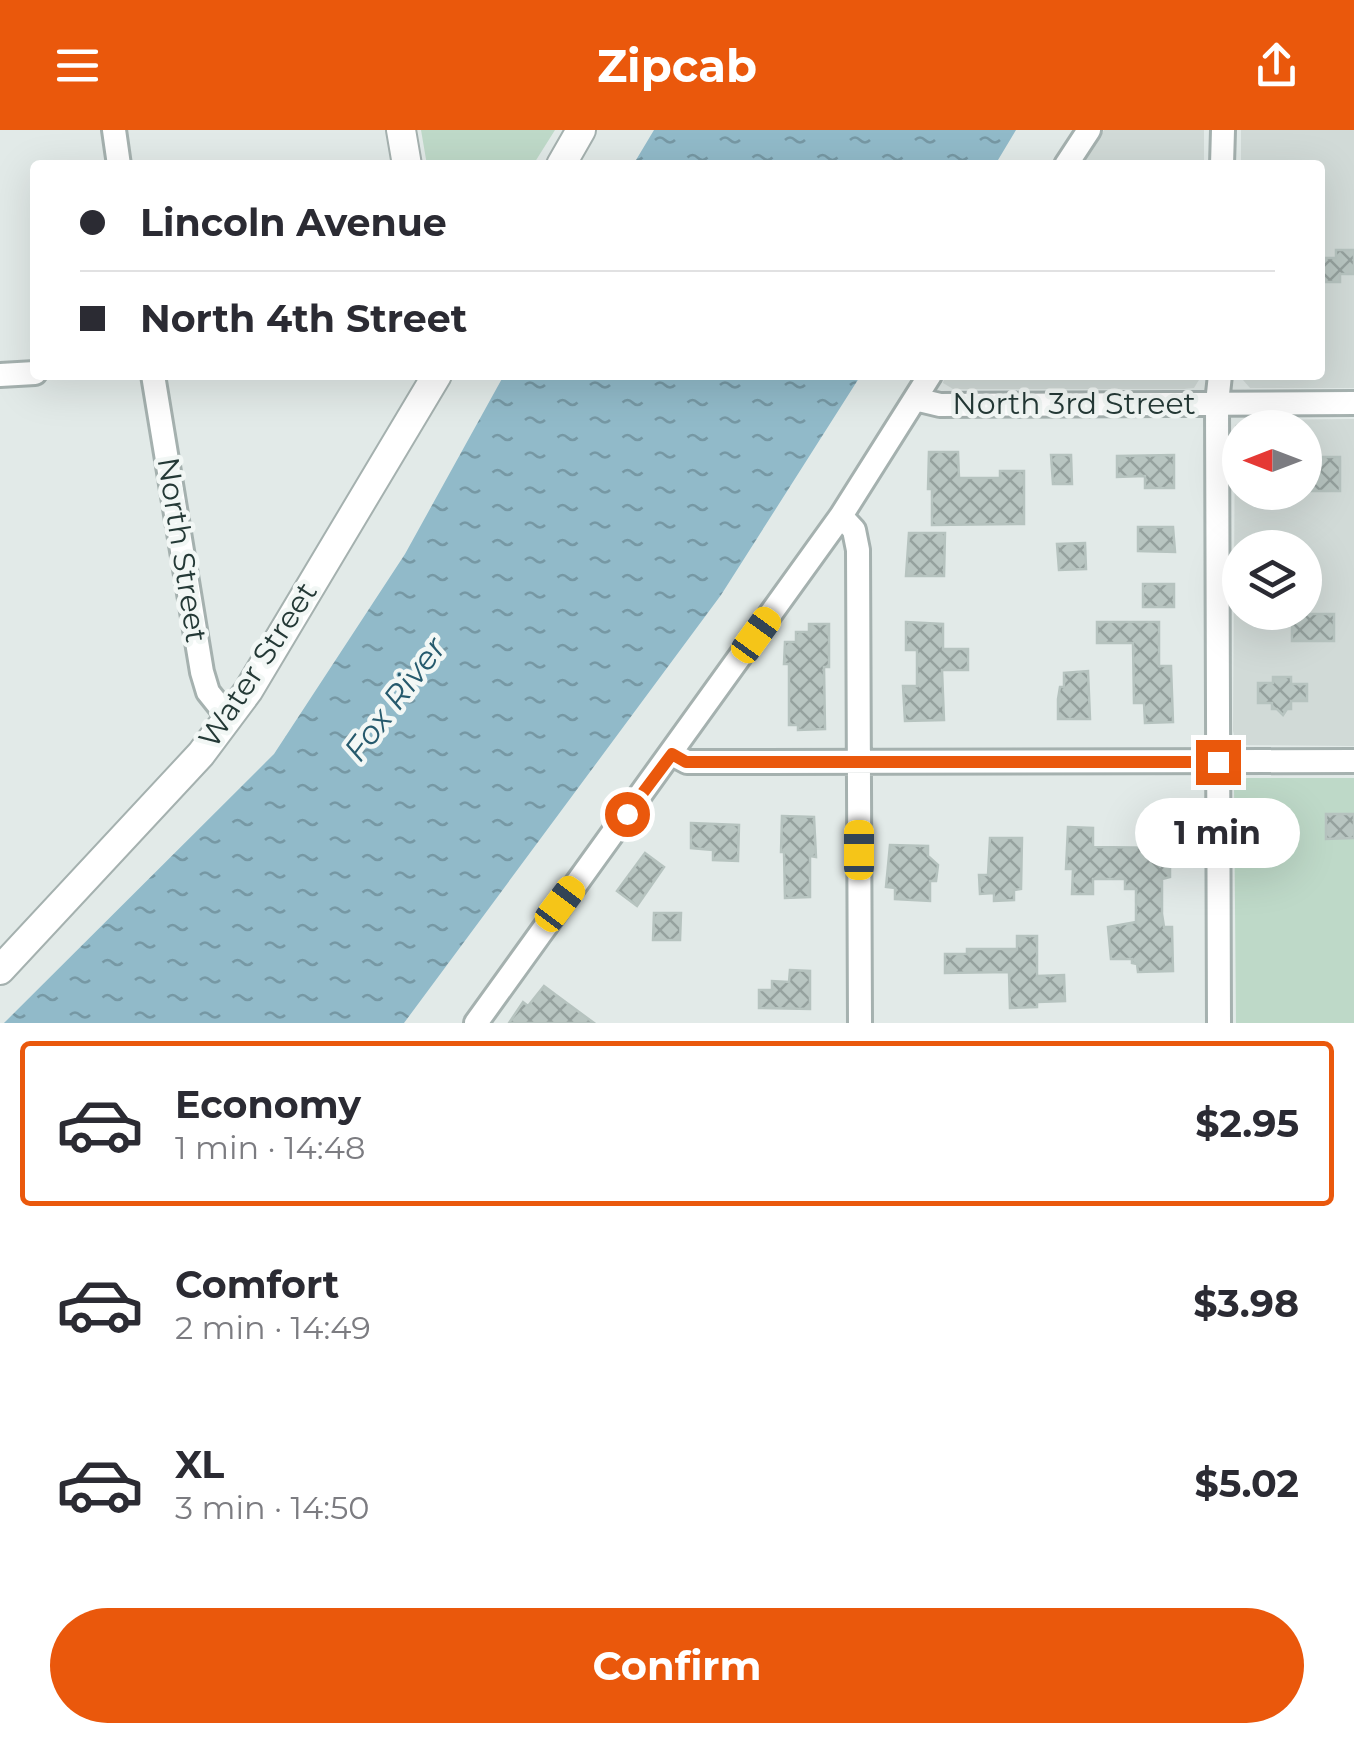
<!DOCTYPE html>
<html lang="en">
<head>
<meta charset="utf-8">
<style>
  body { margin:0; font-family:Montserrat,sans-serif; background:#f2f2f3; color:#2b2b33; height:100vh; display:flex; flex-direction:column; font-size:38px; white-space:nowrap }
  * { box-sizing:border-box; margin:0 }
  p { font-size:32px; color:#7c7c81 }
  .icon { flex:none; width:55px; height:55px; fill:none; stroke:currentColor; stroke-width:2; stroke-linecap:round; stroke-linejoin:round }
  .map { position:relative; height:893px; overflow:hidden }
  .panel { display:flex; flex-direction:column; background:#fff; flex:1 }
  .panel>* { flex:none }
  .banner { position:absolute; left:30px; top:30px; width:1295px; height:220px; border-radius:10px; box-shadow:0 10px 40px #0002; display:grid; align-content:center; height:220px; padding:0 50px; background:#fff }
  .needle { width:65px; rotate:270deg }
  .fabs { position:absolute; left:1222px; top:280px; display:grid; gap:20px }
  .fabs a { display:grid; place-items:center; width:100px; height:100px; border-radius:50%; background:#fff; box-shadow:0 10px 40px #0002; font-size:50px }
  .end { position:absolute; width:45px; height:45px; margin:-22px; border:12px solid #ea580c; background:#fff; box-shadow:0 0 0 5px #fff }
  .from { border-radius:50% }
  .bubble { position:absolute; height:70px; border-radius:35px; background:#fff; box-shadow:0 10px 40px #0002; font-size:32px; font-weight:700; line-height:70px; text-align:center }
  .car { position:absolute; width:30px; height:60px; margin:-30px -15px; border-radius:12px; box-shadow:0 0 8px 2px #0007; background:linear-gradient(#f5c518 24%,#345 0 40%,#f5c518 0 76%,#345 0 86%,#f5c518 0) }
  .banner b { display:flex; align-items:center; gap:35px; height:95px; font-size:38px }
  .banner b+b { border-top:2px solid #e1e1e2 }
  .banner i { width:25px; height:25px; background:#2b2b33 }
  ul { padding:18px 0 0; list-style:none }
  li { display:flex; align-items:center; gap:30px; height:165px; margin:0 20px 15px; padding:0 30px; border:5px solid transparent; border-radius:10px }
  li div { flex:1 }
  li b { display:block; font-size:38px }
  li em { font-style:normal; font-weight:700 }
  li.active { border-color:#ea580c }
  li>.icon { width:90px; height:90px; stroke-width:1.5 }
  .cta { display:flex; gap:20px; margin-top:auto; padding:20px 50px }
  .cta a { flex:1; height:115px; border-radius:60px; background:#ea580c; color:#fff; font-size:40px; font-weight:700; line-height:115px; text-align:center }
  header { display:flex; justify-content:space-between; align-items:center; height:130px; padding:0 50px; background:#ea580c; color:#fff; font-size:45px; font-weight:700 }
  .map>svg:first-child { display:block }
  .built { fill:#d1dad7; fill-rule:evenodd }
  .park { fill:#bed9c8 }
  .water { fill:url(#water-ripples) }
  .building { fill:url(#building-cross-hatch); stroke:#b6c3bf; stroke-width:2.5 }
  .lines { fill:none; stroke-linecap:round; stroke-linejoin:round }
  .minor-casing { stroke:#a5b1af; stroke-width:28 }
  .tertiary-casing { stroke:#a5b1af; stroke-width:32 }
  .minor { stroke:#fff; stroke-width:22 }
  .tertiary { stroke:#fff; stroke-width:28 }
  .route { stroke:#ea580c; stroke-width:12 }
  .labels { text-anchor:middle; stroke-width:9; stroke-linejoin:round; paint-order:stroke }
  .street-label { font-size:30px; fill:#243936; stroke:#f2f7f5 }
  .water-label { font-size:32px; font-style:italic; fill:#265a6d; stroke:#f2f7f5 }
</style>
</head>
<body>
<header><svg class="icon" aria-label="menu" viewBox="0 0 24 24"><path d="M4 6h16M4 12h16M4 18h16"/></svg>Zipcab<svg class="icon" aria-label="share" viewBox="0 0 24 24"><path d="M12 15V3M7 8l5-5 5 5M5 13v7h14v-7"/></svg></header>
<div class="map">
<svg width="1354" height="893" viewBox="0 0 1354 893">
  <defs>
    <pattern id="water-ripples" width="26" height="14" patternUnits="userSpaceOnUse" patternTransform="scale(2.5)"><rect width="26" height="14" fill="#91bac9"/><path d="M2 4q2-2 4 0t4 0M15 11q2-2 4 0t4 0" fill="none" stroke="#7698a4"/></pattern>
    <pattern id="building-cross-hatch" width="8" height="8" patternUnits="userSpaceOnUse" patternTransform="scale(2.5)"><rect width="8" height="8" fill="#b8c5c1"/><path d="M0 0l8 8M0 8l8-8" fill="none" stroke="#95a19e"/></pattern>
  </defs>
  <rect width="100%" height="100%" fill="#e2eae8"/>
  <path class="built" d="M 1104,0 L 1204,0 L 1204,35 L 1081,35 Z
    M 1241,0 L 1354,0 L 1354,258 L 1250,258 L 1243,250 L 1241,245 L 1320,245 L 1320,35 L 1241,35 Z
    M 945,245 L 1202,245 L 1194,258 L 1184,259 L 953,259 L 943,253 Z
    M 1354,289 L 1354,616 L 1242,615 L 1235,609 L 1233,601 L 1235,295 L 1248,290 ZM 1240,298 L 1305,298 L 1305,362 L 1240,362 ZM 1240,418 L 1305,418 L 1305,482 L 1240,482 Z"/>
  <path class="park" d="M 421,0 L 555,0 L 533,35 L 427,35 Z
    M 1247,648 L 1354,648 L 1354,893 L 1236,893 L 1234,657 L 1238,651 Z"/>
  <path class="water" d="M 654,0 L 1016,0 L 995,35 L 633,35 Z
    M 504,245 L 861,245 L 721,465 L 404,893 L 4,893 L 274,624 L 405,424 Z"/>
  <path class="building" d="M 1336,120 L 1354,120 L 1354,144 L 1340,144 L 1340,152 L 1320,152 L 1320,128 L 1336,128 Z
    M 929,322 L 958,322 L 959,348 L 1000,348 L 1000,341 L 1024,341 L 1024,394 L 932,395 L 932,359 L 928,359 Z
    M 1051,325 L 1071,325 L 1072,354 L 1053,354 Z
    M 1174,325 L 1174,358 L 1145,358 L 1145,346 L 1117,347 L 1117,326 Z
    M 1305,327 L 1340,327 L 1340,361 L 1305,361 Z
    M 1138,397 L 1173,397 L 1175,422 L 1138,421 Z
    M 909,403 L 945,403 L 944,446 L 906,446 Z
    M 1085,413 L 1086,439 L 1059,440 L 1057,414 Z
    M 1143,454 L 1174,454 L 1174,477 L 1143,477 Z
    M 1292,484 L 1334,484 L 1334,511 L 1292,511 Z
    M 906,492 L 943,494 L 943,519 L 968,519 L 968,540 L 942,540 L 944,590 L 905,591 L 903,556 L 917,556 L 917,520 L 906,520 Z
    M 1097,492 L 1159,492 L 1159,536 L 1171,536 L 1173,592 L 1145,593 L 1144,573 L 1134,573 L 1133,513 L 1097,513 Z
    M 809,494 L 829,494 L 829,537 L 824,537 L 825,599 L 798,600 L 798,595 L 789,595 L 789,534 L 784,534 L 785,512 L 796,512 L 796,502 L 809,502 Z
    M 1088,541 L 1090,589 L 1058,589 L 1058,569 L 1060,557 L 1064,557 L 1064,543 Z
    M 1273,547 L 1291,547 L 1291,554 L 1307,554 L 1307,571 L 1291,571 L 1291,579 L 1287,579 L 1283,585 L 1277,579 L 1272,579 L 1272,573 L 1258,573 L 1258,553 L 1273,553 Z
    M 1326,684 L 1354,684 L 1354,708 L 1326,709 Z
    M 782,686 L 814,687 L 816,727 L 810,726 L 810,767 L 785,768 L 784,722 L 781,722 Z
    M 691,693 L 739,695 L 738,731 L 713,730 L 713,720 L 691,718 Z
    M 1068,697 L 1093,698 L 1093,717 L 1170,718 L 1170,747 L 1162,749 L 1162,784 L 1164,797 L 1172,797 L 1173,841 L 1138,842 L 1137,834 L 1132,833 L 1132,829 L 1111,829 L 1108,797 L 1136,792 L 1136,759 L 1125,759 L 1125,749 L 1093,749 L 1093,764 L 1072,764 L 1073,739 L 1066,739 Z
    M 990,708 L 1022,708 L 1021,759 L 1014,760 L 1014,770 L 994,771 L 994,763 L 980,764 L 979,745 L 988,745 Z
    M 890,715 L 928,716 L 928,726 L 938,735 L 936,751 L 930,751 L 930,771 L 895,769 L 895,758 L 886,757 Z
    M 645,723 L 664,737 L 637,776 L 617,761 Z
    M 654,783 L 681,783 L 680,810 L 653,810 Z
    M 1017,806 L 1037,806 L 1037,846 L 1064,845 L 1065,871 L 1037,872 L 1037,877 L 1010,878 L 1009,842 L 945,843 L 945,824 L 967,824 L 967,819 L 1017,819 Z
    M 790,840 L 810,841 L 810,879 L 759,878 L 759,860 L 772,860 L 772,851 L 789,852 Z
    M 544,856 L 556,865 L 594,893 L 509,893 L 523,872 L 528,876 Z"/>
  <g class="lines">
    <defs>
      <path id="minor" d="M 114,0 L 119,35
        M 1066,35 L 1089,0
        M 1222,35 L 1223,0
        M 0,245 L 35,243
        M 153,245 L 202,542 L 208,562 L 228,587
        M 915,269 L 940,275 L 1354,273
        M 841,386 L 854,400 L 858,420 L 860,893
        M 672,624 L 687,632 L 1354,631
        M 476,893 L 841,386 L 930,245
        M 1219,893 L 1217,273 L 1220,245"/>
      <path id="tertiary" d="M 401,0 L 407,35
        M 561,35 L 581,0
        M 0,840 L 201,624 L 248,561 L 437,245"/>
    </defs>
    <use href="#minor" class="minor-casing"/>
    <use href="#tertiary" class="tertiary-casing"/>
    <use href="#minor" class="minor"/>
    <use href="#tertiary" class="tertiary"/>
  </g>
  <g class="lines">
    <path class="route" d="M 627,684 L 672,624 L 686,632 L 1218,632"/>
  </g>
  <g class="labels">
    <g class="street-label">
      <text x="1074" y="284">North 3rd Street</text>
      <text transform="translate(182 420) rotate(81)" y="10">North Street</text>
      <text transform="translate(258 535) rotate(-57)" y="10">Water Street</text>
    </g>
    <g class="water-label">
      <text transform="translate(395 569) rotate(-53)" y="11">Fox River</text>
    </g>
  </g>
</svg>
<div class="fabs">
<a><svg class="needle" viewBox="-14 -14 28 28"><path d="M0-13l5 13h-10z" fill="#e53935"/><path d="M0 13l5-13h-10z" fill="#7c7c81"/></svg></a>
<a><svg class="icon" aria-label="layers" viewBox="0 0 24 24"><path d="M12 4l9 5-9 5-9-5zM3 14l9 5 9-5"/></svg></a>
</div>
<i class="end from" style="left:627px;top:684px"></i>
<i class="end" style="left:1218px;top:632px"></i>
<div class="bubble" style="left:1135px;top:668px;width:165px">1 min</div>
<i class="car" style="left:756px;top:505px;rotate:36deg"></i>
<i class="car" style="left:859px;top:720px;rotate:0deg"></i>
<i class="car" style="left:560px;top:774px;rotate:37deg"></i>
<div class="banner">
<b><i class="from"></i>Lincoln Avenue</b>
<b><i></i>North 4th Street</b>
</div>
</div>
<section class="panel">
<ul>
<li class="active"><svg class="icon" aria-label="car" viewBox="0 0 24 24"><path d="M5 17H2v-5l4-1 3-4h7l3 4 3 1v5h-3M9 17h6M6 11h13"/><circle cx="7" cy="17" r="2"/><circle cx="17" cy="17" r="2"/></svg><div><b>Economy</b><p>1 min · 14:48</p></div><em>$2.95</em></li>
<li><svg class="icon" aria-label="car" viewBox="0 0 24 24"><path d="M5 17H2v-5l4-1 3-4h7l3 4 3 1v5h-3M9 17h6M6 11h13"/><circle cx="7" cy="17" r="2"/><circle cx="17" cy="17" r="2"/></svg><div><b>Comfort</b><p>2 min · 14:49</p></div><em>$3.98</em></li>
<li><svg class="icon" aria-label="car" viewBox="0 0 24 24"><path d="M5 17H2v-5l4-1 3-4h7l3 4 3 1v5h-3M9 17h6M6 11h13"/><circle cx="7" cy="17" r="2"/><circle cx="17" cy="17" r="2"/></svg><div><b>XL</b><p>3 min · 14:50</p></div><em>$5.02</em></li>
</ul>
<div class="cta"><a>Confirm</a></div>
</section>
</body>
</html>
